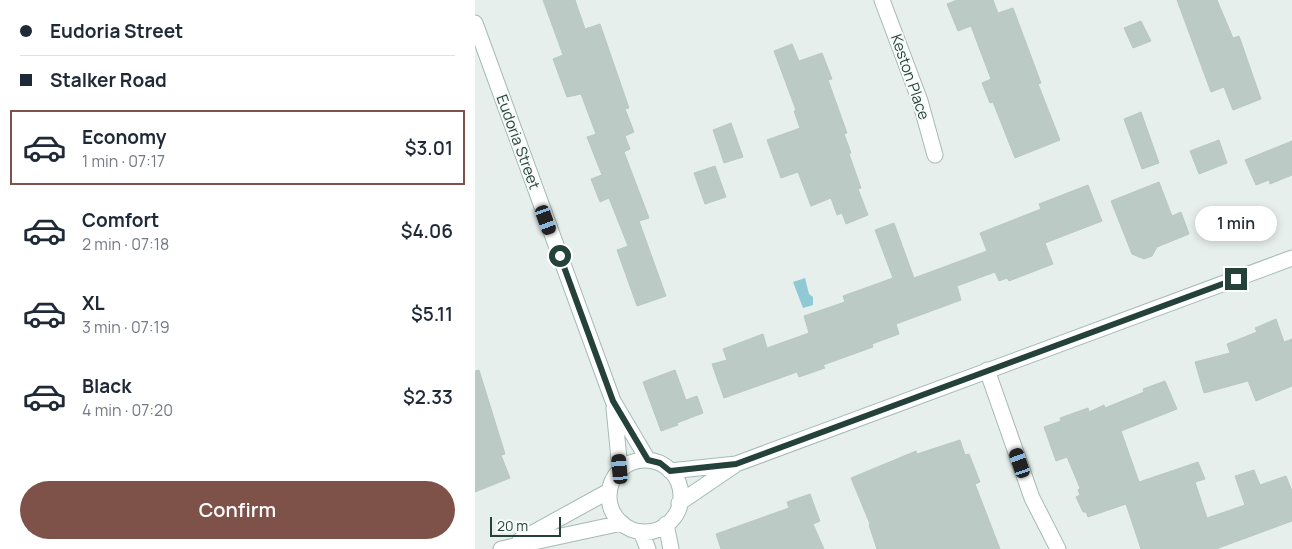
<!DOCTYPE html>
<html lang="en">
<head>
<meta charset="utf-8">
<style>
  body { margin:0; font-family:Manrope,sans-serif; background:#f6f6f7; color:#1f2937; height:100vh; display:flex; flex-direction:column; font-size:19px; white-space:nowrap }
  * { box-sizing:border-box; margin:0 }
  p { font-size:16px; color:#747a83 }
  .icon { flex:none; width:28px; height:28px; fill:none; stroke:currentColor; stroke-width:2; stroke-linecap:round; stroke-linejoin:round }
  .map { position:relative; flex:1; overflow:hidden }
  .details { display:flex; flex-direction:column; background:#fff; width:475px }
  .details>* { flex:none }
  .guide { display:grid; align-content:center; height:110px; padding:0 20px; background:#fff }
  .scale { position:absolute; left:15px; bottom:12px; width:71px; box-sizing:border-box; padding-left:5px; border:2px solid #24423a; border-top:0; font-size:14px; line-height:18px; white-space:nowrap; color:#24423a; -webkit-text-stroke:4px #f7fbf9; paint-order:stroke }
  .end { position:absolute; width:22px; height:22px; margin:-11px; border:6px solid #24423a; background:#fff; box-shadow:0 0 0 2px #fff }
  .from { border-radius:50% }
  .bubble { position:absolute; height:35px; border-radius:18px; background:#fff; box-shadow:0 2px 8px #0003; font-size:16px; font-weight:600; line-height:35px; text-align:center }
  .car { position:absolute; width:15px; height:30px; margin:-15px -8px; border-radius:6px; box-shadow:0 0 4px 1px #0007; background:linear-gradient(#222 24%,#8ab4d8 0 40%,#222 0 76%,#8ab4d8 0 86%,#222 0) }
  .guide b { display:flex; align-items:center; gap:18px; height:48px; font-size:19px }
  .guide b+b { border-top:1px solid #e0e1e3 }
  .guide i { width:12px; height:12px; background:#1f2937 }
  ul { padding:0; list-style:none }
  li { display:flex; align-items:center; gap:15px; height:75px; margin:0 10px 8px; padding:0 10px; border:2px solid transparent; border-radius:0px }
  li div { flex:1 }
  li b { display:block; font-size:19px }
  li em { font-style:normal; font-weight:600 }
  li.selected { border-color:#7f5249 }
  li>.icon { width:45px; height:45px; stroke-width:1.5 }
  .action { display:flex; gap:10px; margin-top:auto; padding:10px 20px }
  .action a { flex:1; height:58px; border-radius:30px; background:#7f5249; color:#fff; font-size:20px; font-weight:600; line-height:58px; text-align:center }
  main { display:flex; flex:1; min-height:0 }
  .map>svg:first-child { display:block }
  .water { fill:#8ec9d4 }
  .building { fill:#bbcac4; stroke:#b8c9c2 }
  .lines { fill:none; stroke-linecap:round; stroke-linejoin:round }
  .minor-casing { stroke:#a8b8b2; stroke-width:17 }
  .secondary-casing { stroke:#a4bbb3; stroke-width:17 }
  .minor { stroke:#fff; stroke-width:15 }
  .secondary { stroke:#fff; stroke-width:15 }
  .route { stroke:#24423a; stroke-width:6 }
  .labels { text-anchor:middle; stroke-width:4; stroke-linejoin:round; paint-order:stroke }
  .street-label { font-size:15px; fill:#24423a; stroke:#f7fbf9 }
</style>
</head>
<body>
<main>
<section class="details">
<div class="guide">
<b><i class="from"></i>Eudoria Street</b>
<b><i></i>Stalker Road</b>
</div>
<ul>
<li class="selected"><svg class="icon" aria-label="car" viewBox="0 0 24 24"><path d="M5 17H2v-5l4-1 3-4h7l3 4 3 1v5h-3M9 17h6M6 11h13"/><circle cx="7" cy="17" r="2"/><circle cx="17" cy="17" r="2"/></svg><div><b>Economy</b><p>1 min · 07:17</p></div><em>$3.01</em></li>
<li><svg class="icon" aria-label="car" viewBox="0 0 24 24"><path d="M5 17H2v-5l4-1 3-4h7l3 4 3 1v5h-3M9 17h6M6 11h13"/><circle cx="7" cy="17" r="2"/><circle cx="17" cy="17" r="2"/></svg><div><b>Comfort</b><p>2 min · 07:18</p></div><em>$4.06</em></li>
<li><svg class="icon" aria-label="car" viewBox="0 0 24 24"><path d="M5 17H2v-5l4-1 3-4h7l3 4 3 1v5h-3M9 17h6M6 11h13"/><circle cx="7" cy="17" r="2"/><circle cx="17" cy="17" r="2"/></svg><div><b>XL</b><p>3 min · 07:19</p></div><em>$5.11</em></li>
<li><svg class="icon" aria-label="car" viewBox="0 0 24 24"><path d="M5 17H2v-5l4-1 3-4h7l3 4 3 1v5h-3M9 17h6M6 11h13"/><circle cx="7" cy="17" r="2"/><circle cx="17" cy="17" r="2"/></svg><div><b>Black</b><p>4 min · 07:20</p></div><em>$2.33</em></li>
</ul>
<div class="action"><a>Confirm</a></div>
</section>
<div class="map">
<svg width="817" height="549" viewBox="0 0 817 549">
  <rect width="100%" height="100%" fill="#e6efeb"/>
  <path class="water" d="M 330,278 L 334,294 L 338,297 L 338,305 L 328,308 L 318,282 Z"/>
  <path class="building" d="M 68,0 L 100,0 L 110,29 L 125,24 L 154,108 L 150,109 L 159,132 L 150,136 L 155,149 L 149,152 L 174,218 L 164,221 L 191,296 L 162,306 L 142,250 L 153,246 L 134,198 L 125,202 L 116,179 L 127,175 L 112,137 L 121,134 L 106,94 L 92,97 L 78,59 L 88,55 Z
    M 482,0 L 518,0 L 523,13 L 538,8 L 566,83 L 563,84 L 585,140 L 540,158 L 518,102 L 515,103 L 507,83 L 516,79 L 496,26 L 483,31 L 472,4 Z
    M 702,0 L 742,0 L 758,38 L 764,36 L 786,99 L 758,110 L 749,87 L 736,92 Z
    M 666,21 L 676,41 L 658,48 L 649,28 Z
    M 317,44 L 324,61 L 347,53 L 357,79 L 353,80 L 372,133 L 369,134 L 376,153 L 374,154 L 386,188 L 383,189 L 393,215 L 371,224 L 367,213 L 362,215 L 356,198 L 336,206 L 323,172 L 306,178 L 292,140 L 325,128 L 319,111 L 321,110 L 299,51 Z
    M 666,112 L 684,163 L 667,169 L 649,119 Z
    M 256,123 L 268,157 L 249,163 L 238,130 Z
    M 744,140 L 752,163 L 724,174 L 715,151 Z
    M 817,141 L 817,175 L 795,184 L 794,180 L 781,185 L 770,160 Z
    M 240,166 L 251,197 L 230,204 L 219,173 Z
    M 684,182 L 697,216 L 706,212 L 714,234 L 682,247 L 677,256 L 669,259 L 657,254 L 636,201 Z
    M 613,185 L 627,221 L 570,243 L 578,264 L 534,281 L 532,278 L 524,281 L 520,272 L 482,286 L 486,300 L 421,324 L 424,334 L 397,344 L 398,347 L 348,365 L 350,368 L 324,377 L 322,372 L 249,398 L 237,364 L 252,360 L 248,349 L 288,334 L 292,348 L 334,333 L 329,316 L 370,302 L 368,296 L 418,278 L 400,230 L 419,223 L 439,278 L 512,251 L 505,233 L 566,209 L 564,204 Z
    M 801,319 L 809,342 L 817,339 L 817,386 L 781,401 L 773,381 L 729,393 L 720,362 L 755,353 L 752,344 L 782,332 L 780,328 Z
    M 4,370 L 30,454 L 26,455 L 35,478 L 0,492 L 0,371 Z
    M 200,370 L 211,400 L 222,396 L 228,413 L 202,423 L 203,425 L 186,431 L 168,382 Z
    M 690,381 L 702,409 L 646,431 L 664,482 L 723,462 L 730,479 L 720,482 L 732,518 L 770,505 L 760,476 L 779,470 L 785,485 L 811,476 L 817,491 L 817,521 L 741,549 L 666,549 L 651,504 L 613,517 L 611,512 L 608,512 L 601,497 L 605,495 L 603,490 L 605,488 L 592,457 L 581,461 L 569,427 L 586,421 L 585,418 L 613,408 L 614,412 L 629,405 L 630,408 L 669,392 L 668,389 Z
    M 485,440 L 490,455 L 494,454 L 505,482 L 500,484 L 525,549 L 402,549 L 394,525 L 395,524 L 376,478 L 441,451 L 442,454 Z
    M 335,494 L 345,521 L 338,524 L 349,549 L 246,549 L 241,534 L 314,508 L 312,502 Z"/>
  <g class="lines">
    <defs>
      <path id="minor" d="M 407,0 L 445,101 L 460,155
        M 512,370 L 557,498 L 583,549"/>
      <path id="secondary" d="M 0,23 L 138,401 L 173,460
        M 139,408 L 145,469
        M134 496a36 36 0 1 1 72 0a36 36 0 1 1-72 0Z
        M 195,471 L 261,464 L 817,258
        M 204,503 L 260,465
        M 191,524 L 196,549
        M 166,532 L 173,549
        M 45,540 L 134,491
        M 26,549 L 147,523"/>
    </defs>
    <use href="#minor" class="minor-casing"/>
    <use href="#secondary" class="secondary-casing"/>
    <use href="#minor" class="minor"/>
    <use href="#secondary" class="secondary"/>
  </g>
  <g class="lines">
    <path class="route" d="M 85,256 L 138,401 L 173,460 L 185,463 L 195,471 L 261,464 L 761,279"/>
  </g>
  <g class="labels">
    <g class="street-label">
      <text transform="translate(435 77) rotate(71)" y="5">Keston Place</text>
      <text transform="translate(43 142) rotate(70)" y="5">Eudoria Street</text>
    </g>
  </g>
</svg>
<div class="scale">20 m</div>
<i class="end from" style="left:85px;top:256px"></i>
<i class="end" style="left:761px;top:279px"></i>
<div class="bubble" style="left:720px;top:206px;width:82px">1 min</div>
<i class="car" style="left:71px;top:220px;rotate:160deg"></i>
<i class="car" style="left:545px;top:463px;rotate:341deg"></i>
<i class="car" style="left:145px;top:469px;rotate:355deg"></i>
</div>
</main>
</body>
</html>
